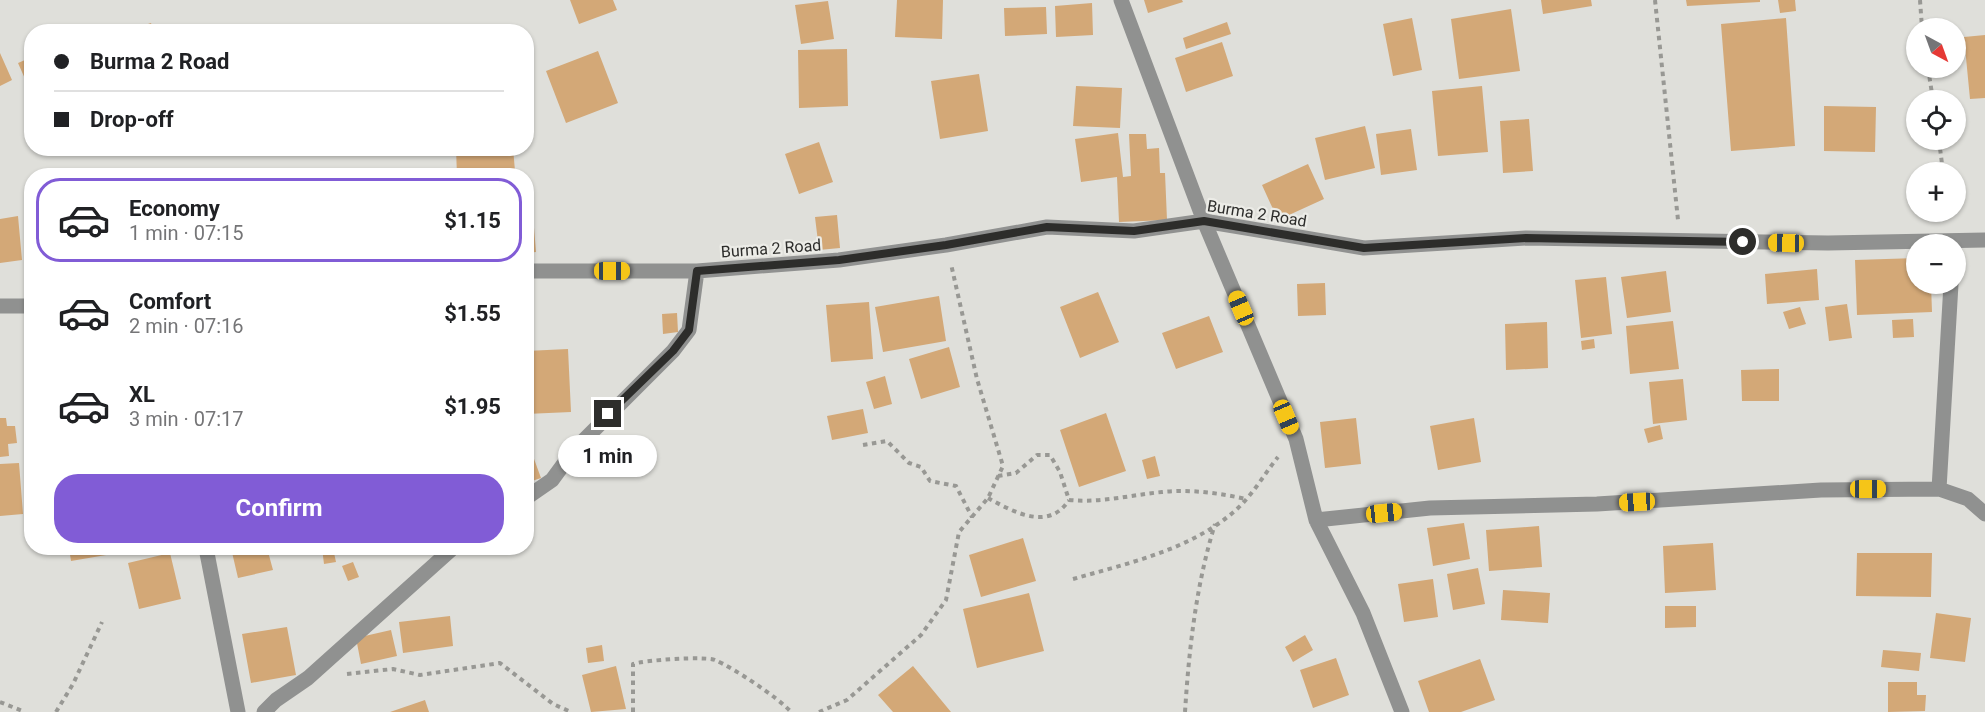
<!DOCTYPE html>
<html lang="en">
<head>
<meta charset="utf-8">
<style>
  body { margin:0; font-family:Roboto,sans-serif; background:#f2f2f2; color:#202124; height:100vh; display:flex; flex-direction:column; font-size:22px; white-space:nowrap }
  * { box-sizing:border-box; margin:0 }
  p { font-size:20px; color:#757577 }
  .icon { flex:none; width:33px; height:33px; fill:none; stroke:currentColor; stroke-width:2; stroke-linecap:round; stroke-linejoin:round }
  .map { position:relative; flex:1; overflow:hidden }
  .drawer { position:absolute; left:24px; top:168px; width:510px; height:387px; display:flex; flex-direction:column; background:#fff; border-radius:24px; box-shadow:0 2px 4px #0004 }
  .drawer>* { flex:none }
  .banner { position:absolute; left:24px; top:24px; width:510px; height:132px; border-radius:24px; box-shadow:0 2px 4px #0004; display:grid; align-content:center; height:132px; padding:0 30px; background:#fff }
  .needle { width:39px; rotate:139deg }
  .buttons { position:absolute; left:1906px; top:18px; display:grid; gap:12px }
  .buttons a { display:grid; place-items:center; width:60px; height:60px; border-radius:50%; background:#fff; box-shadow:0 2px 4px #0004; font-size:30px }
  .end { position:absolute; width:27px; height:27px; margin:-14px; border:8px solid #2d2d2b; background:#fff; box-shadow:0 0 0 3px #fff }
  .from { border-radius:50% }
  .bubble { position:absolute; height:42px; border-radius:21px; background:#fff; box-shadow:0 2px 4px #0004; font-size:20px; font-weight:700; line-height:42px; text-align:center }
  .car { position:absolute; width:18px; height:36px; margin:-18px -9px; border-radius:8px; box-shadow:0 0 4px 2px #0007; background:linear-gradient(#f5c518 24%,#345 0 40%,#f5c518 0 76%,#345 0 86%,#f5c518 0) }
  .banner b { display:flex; align-items:center; gap:21px; height:57px; font-size:22px }
  .banner b+b { border-top:2px solid #e0e0e0 }
  .banner i { width:15px; height:15px; background:#202124 }
  ul { padding:10px 0 0; list-style:none }
  li { display:flex; align-items:center; gap:18px; height:84px; margin:0 12px 9px; padding:0 18px; border:3px solid transparent; border-radius:24px }
  li div { flex:1 }
  li b { display:block; font-size:22px }
  li em { font-style:normal; font-weight:700 }
  li.on { border-color:#815cd6 }
  li>.icon { width:54px; height:54px; stroke-width:1.5 }
  .primary-button { display:flex; gap:12px; margin-top:auto; padding:12px 30px }
  .primary-button a { flex:1; height:69px; border-radius:24px; background:#815cd6; color:#fff; font-size:24px; font-weight:700; line-height:69px; text-align:center }
  .map>svg:first-child { display:block }
  .building { fill:#d3a877 }
  .lines { fill:none; stroke-linecap:round; stroke-linejoin:round }
  .path { stroke:#989894; stroke-width:4; stroke-dasharray:4.5 4.5; stroke-linecap:butt }
  .minor { stroke:#909190; stroke-width:15 }
  .route { stroke:#2d2d2b; stroke-width:8 }
  .labels { text-anchor:middle; stroke-width:4.5; stroke-linejoin:round; paint-order:stroke }
  .street-label { font-size:16px; fill:#2d2d2b; stroke:#ecece7 }
</style>
</head>
<body>
<div class="map">
<svg width="1985" height="712" viewBox="0 0 1985 712">
  <rect width="100%" height="100%" fill="#dfdfda"/>
  <path class="building" d="M 570,0 L 613,0 L 617,10 L 579,24 Z
    M 897,0 L 943,0 L 942,39 L 895,37 Z
    M 1144,0 L 1182,0 L 1183,2 L 1148,13 Z
    M 1541,0 L 1591,0 L 1592,6 L 1543,14 Z
    M 1686,0 L 1760,0 L 1760,2 L 1687,6 Z
    M 1778,0 L 1795,0 L 1796,11 L 1780,13 Z
    M 828,1 L 834,39 L 801,44 L 795,5 Z
    M 1092,3 L 1093,35 L 1056,37 L 1055,6 Z
    M 1046,7 L 1047,34 L 1005,36 L 1004,8 Z
    M 1511,9 L 1520,71 L 1459,79 L 1451,19 Z
    M 1412,18 L 1422,70 L 1393,76 L 1383,24 Z
    M 1786,18 L 1795,146 L 1731,151 L 1721,24 Z
    M 1227,22 L 1231,34 L 1186,49 L 1183,38 Z
    M 151,23 L 154,32 L 131,32 L 130,30 Z
    M 1985,35 L 1985,98 L 1970,99 L 1964,37 Z
    M 1222,42 L 1233,76 L 1186,92 L 1175,58 Z
    M 847,49 L 848,106 L 799,108 L 798,50 Z
    M 598,51 L 618,103 L 566,123 L 546,71 Z
    M 0,53 L 12,80 L 0,86 Z
    M 32,57 L 32,89 L 30,90 L 18,63 Z
    M 979,74 L 988,131 L 940,139 L 931,81 Z
    M 1076,86 L 1122,88 L 1120,128 L 1073,126 Z
    M 1482,86 L 1488,152 L 1438,156 L 1432,91 Z
    M 1824,106 L 1876,107 L 1875,152 L 1824,151 Z
    M 1529,119 L 1533,171 L 1503,173 L 1500,121 Z
    M 1365,126 L 1375,168 L 1325,180 L 1315,138 Z
    M 1411,129 L 1417,170 L 1381,175 L 1376,134 Z
    M 1118,133 L 1123,177 L 1131,176 L 1129,134 L 1146,134 L 1147,149 L 1159,148 L 1160,173 L 1165,173 L 1167,220 L 1119,222 L 1117,177 L 1081,182 L 1075,139 Z
    M 819,142 L 833,182 L 799,194 L 785,154 Z
    M 456,148 L 513,148 L 515,171 L 457,176 Z
    M 1308,164 L 1324,199 L 1278,220 L 1262,185 Z
    M 526,179 L 530,179 L 536,252 L 526,253 Z
    M 837,215 L 840,248 L 819,250 L 815,217 Z
    M 18,216 L 22,260 L 0,263 L 0,219 Z
    M 1917,258 L 1917,284 L 1931,284 L 1932,312 L 1857,315 L 1855,260 Z
    M 1817,269 L 1819,300 L 1767,304 L 1765,274 Z
    M 1666,271 L 1671,312 L 1627,318 L 1621,277 Z
    M 1606,277 L 1612,334 L 1581,338 L 1575,280 Z
    M 1325,283 L 1326,315 L 1298,316 L 1297,284 Z
    M 1098,292 L 1119,342 L 1080,358 L 1060,307 Z
    M 939,296 L 946,341 L 883,352 L 875,307 Z
    M 869,302 L 873,359 L 831,362 L 826,305 Z
    M 1847,304 L 1852,338 L 1829,341 L 1825,307 Z
    M 1800,307 L 1806,324 L 1789,329 L 1783,312 Z
    M 677,313 L 678,332 L 663,334 L 662,314 Z
    M 1209,316 L 1223,352 L 1176,369 L 1162,333 Z
    M 1913,319 L 1914,337 L 1893,338 L 1892,320 Z
    M 1673,321 L 1679,369 L 1630,374 L 1626,326 Z
    M 1547,322 L 1548,368 L 1506,370 L 1505,324 Z
    M 1594,339 L 1595,348 L 1582,350 L 1581,341 Z
    M 949,347 L 960,387 L 921,399 L 909,359 Z
    M 568,349 L 571,412 L 526,414 L 526,351 Z
    M 1779,369 L 1779,401 L 1742,401 L 1741,370 Z
    M 885,376 L 892,404 L 874,409 L 866,382 Z
    M 1683,379 L 1687,420 L 1653,424 L 1649,382 Z
    M 863,409 L 868,433 L 832,440 L 827,416 Z
    M 1106,413 L 1126,471 L 1079,487 L 1060,430 Z
    M 0,418 L 6,418 L 7,426 L 15,426 L 17,443 L 8,444 L 9,456 L 0,457 Z
    M 1356,418 L 1361,464 L 1325,468 L 1320,422 Z
    M 1474,418 L 1481,462 L 1438,470 L 1430,426 Z
    M 1660,425 L 1663,439 L 1648,443 L 1644,429 Z
    M 526,437 L 541,478 L 526,483 Z
    M 1155,456 L 1160,476 L 1147,479 L 1142,460 Z
    M 19,463 L 23,514 L 0,516 L 0,464 Z
    M 1464,523 L 1470,559 L 1433,566 L 1427,528 Z
    M 1539,526 L 1542,567 L 1489,571 L 1486,530 Z
    M 1023,538 L 1036,581 L 981,597 L 969,555 Z
    M 1713,543 L 1716,590 L 1665,593 L 1663,546 Z
    M 69,548 L 111,548 L 112,554 L 71,561 Z
    M 231,548 L 267,548 L 273,570 L 238,578 Z
    M 322,548 L 333,548 L 336,562 L 324,564 Z
    M 170,553 L 181,599 L 139,609 L 128,563 Z
    M 1857,553 L 1932,553 L 1931,597 L 1856,596 Z
    M 353,562 L 359,577 L 348,581 L 342,566 Z
    M 1478,568 L 1485,604 L 1453,610 L 1447,574 Z
    M 1433,579 L 1438,617 L 1404,622 L 1398,584 Z
    M 1503,590 L 1550,593 L 1548,623 L 1501,620 Z
    M 1029,593 L 1044,651 L 977,668 L 963,609 Z
    M 1665,606 L 1696,606 L 1696,627 L 1665,628 Z
    M 1936,613 L 1971,618 L 1965,662 L 1930,658 Z
    M 450,616 L 453,646 L 403,653 L 399,622 Z
    M 287,627 L 296,675 L 251,683 L 242,634 Z
    M 391,630 L 397,656 L 361,664 L 356,638 Z
    M 1305,635 L 1313,650 L 1293,662 L 1285,647 Z
    M 602,645 L 604,661 L 588,663 L 586,648 Z
    M 1883,650 L 1921,653 L 1919,671 L 1881,667 Z
    M 1336,658 L 1349,695 L 1313,708 L 1300,670 Z
    M 1480,659 L 1495,700 L 1461,712 L 1429,712 L 1418,681 Z
    M 616,666 L 626,709 L 591,712 L 582,675 Z
    M 913,666 L 951,712 L 893,712 L 878,695 Z
    M 1888,682 L 1917,682 L 1917,695 L 1926,695 L 1925,711 L 1888,712 Z
    M 425,700 L 429,712 L 390,712 Z"/>
  <g class="lines">
    <path class="path" d="M 1655,0 L 1678,220
      M 1920,0 L 1922,28
      M 1928,68 L 1933,100
      M 1939,140 L 1943,172
      M 863,445 L 887,441 L 909,463 L 921,467 L 930,481 L 956,486 L 972,517
      M 998,476 L 1016,473 L 1037,455 L 1050,455 L 1060,472 L 1069,500 C 1101,503 1131,495 1162,492 C 1190,489 1219,493 1246,499
      M 988,498 C 1015,513 1049,531 1069,500
      M 1073,579 C 1129,563 1194,549 1238,508 C 1254,493 1265,473 1278,457
      M 347,674 L 393,669 L 420,675 L 500,663 L 553,704 L 571,712
      M 0,702 L 25,712
      M 56,712 L 73,684 L 102,622
      M 633,712 L 633,664 C 645,660 705,656 715,660 C 732,667 779,698 791,712
      M 819,712 L 847,700 L 921,635 L 946,600 L 959,532 L 988,498 L 1003,466 L 977,379 L 951,264
      M 1185,712 C 1189,649 1196,585 1215,524"/>
    <path class="minor" d="M 1121,0 L 1204,221 L 1296,439 L 1316,520 L 1363,613 L 1402,712
      M 526,271 L 697,271 L 839,260 L 946,245 L 1047,227 L 1134,231 L 1204,221 L 1364,248 L 1526,238 L 1828,243 L 1985,240
      M 1951,284 L 1939,489 L 1968,499 L 1985,514
      M 0,306 L 32,306
      M 526,498 L 552,480 L 574,450 L 673,351 L 689,330 L 697,271
      M 1316,520 L 1430,508 L 1597,504 L 1821,490 L 1939,489
      M 206,548 L 238,712
      M 264,712 L 276,700 L 308,678 L 453,548"/>
  </g>
  <g class="lines">
    <path class="route" d="M 608,414 L 673,351 L 689,330 L 697,271 L 839,260 L 946,245 L 1047,227 L 1134,231 L 1204,221 L 1364,248 L 1526,238 L 1743,242"/>
  </g>
  <g class="labels">
    <g class="street-label">
      <text transform="translate(1257 213) rotate(9)" y="6">Burma 2 Road</text>
      <text transform="translate(771 248) rotate(-4)" y="6">Burma 2 Road</text>
    </g>
  </g>
</svg>
<div class="buttons">
<a><svg class="needle" viewBox="-14 -14 28 28"><path d="M0-13l5 13h-10z" fill="#e53935"/><path d="M0 13l5-13h-10z" fill="#757577"/></svg></a>
<a><svg class="icon" aria-label="locate" viewBox="0 0 24 24"><circle cx="12" cy="12" r="6"/><path d="M12 2v4M12 18v4M2 12h4M18 12h4"/></svg></a>
<a>+</a>
<a>−</a>
</div>
<i class="end from" style="left:1743px;top:242px"></i>
<i class="end" style="left:608px;top:414px"></i>
<div class="bubble" style="left:558px;top:435px;width:99px">1 min</div>
<i class="car" style="left:1786px;top:243px;rotate:271deg"></i>
<i class="car" style="left:612px;top:271px;rotate:90deg"></i>
<i class="car" style="left:1241px;top:308px;rotate:337deg"></i>
<i class="car" style="left:1286px;top:417px;rotate:157deg"></i>
<i class="car" style="left:1868px;top:489px;rotate:90deg"></i>
<i class="car" style="left:1637px;top:502px;rotate:267deg"></i>
<i class="car" style="left:1384px;top:513px;rotate:84deg"></i>
<div class="banner">
<b><i class="from"></i>Burma 2 Road</b>
<b><i></i>Drop-off</b>
</div>
<section class="drawer">
<ul>
<li class="on"><svg class="icon" aria-label="car" viewBox="0 0 24 24"><path d="M5 17H2v-5l4-1 3-4h7l3 4 3 1v5h-3M9 17h6M6 11h13"/><circle cx="7" cy="17" r="2"/><circle cx="17" cy="17" r="2"/></svg><div><b>Economy</b><p>1 min · 07:15</p></div><em>$1.15</em></li>
<li><svg class="icon" aria-label="car" viewBox="0 0 24 24"><path d="M5 17H2v-5l4-1 3-4h7l3 4 3 1v5h-3M9 17h6M6 11h13"/><circle cx="7" cy="17" r="2"/><circle cx="17" cy="17" r="2"/></svg><div><b>Comfort</b><p>2 min · 07:16</p></div><em>$1.55</em></li>
<li><svg class="icon" aria-label="car" viewBox="0 0 24 24"><path d="M5 17H2v-5l4-1 3-4h7l3 4 3 1v5h-3M9 17h6M6 11h13"/><circle cx="7" cy="17" r="2"/><circle cx="17" cy="17" r="2"/></svg><div><b>XL</b><p>3 min · 07:17</p></div><em>$1.95</em></li>
</ul>
<div class="primary-button"><a>Confirm</a></div>
</section>
</div>
</body>
</html>
